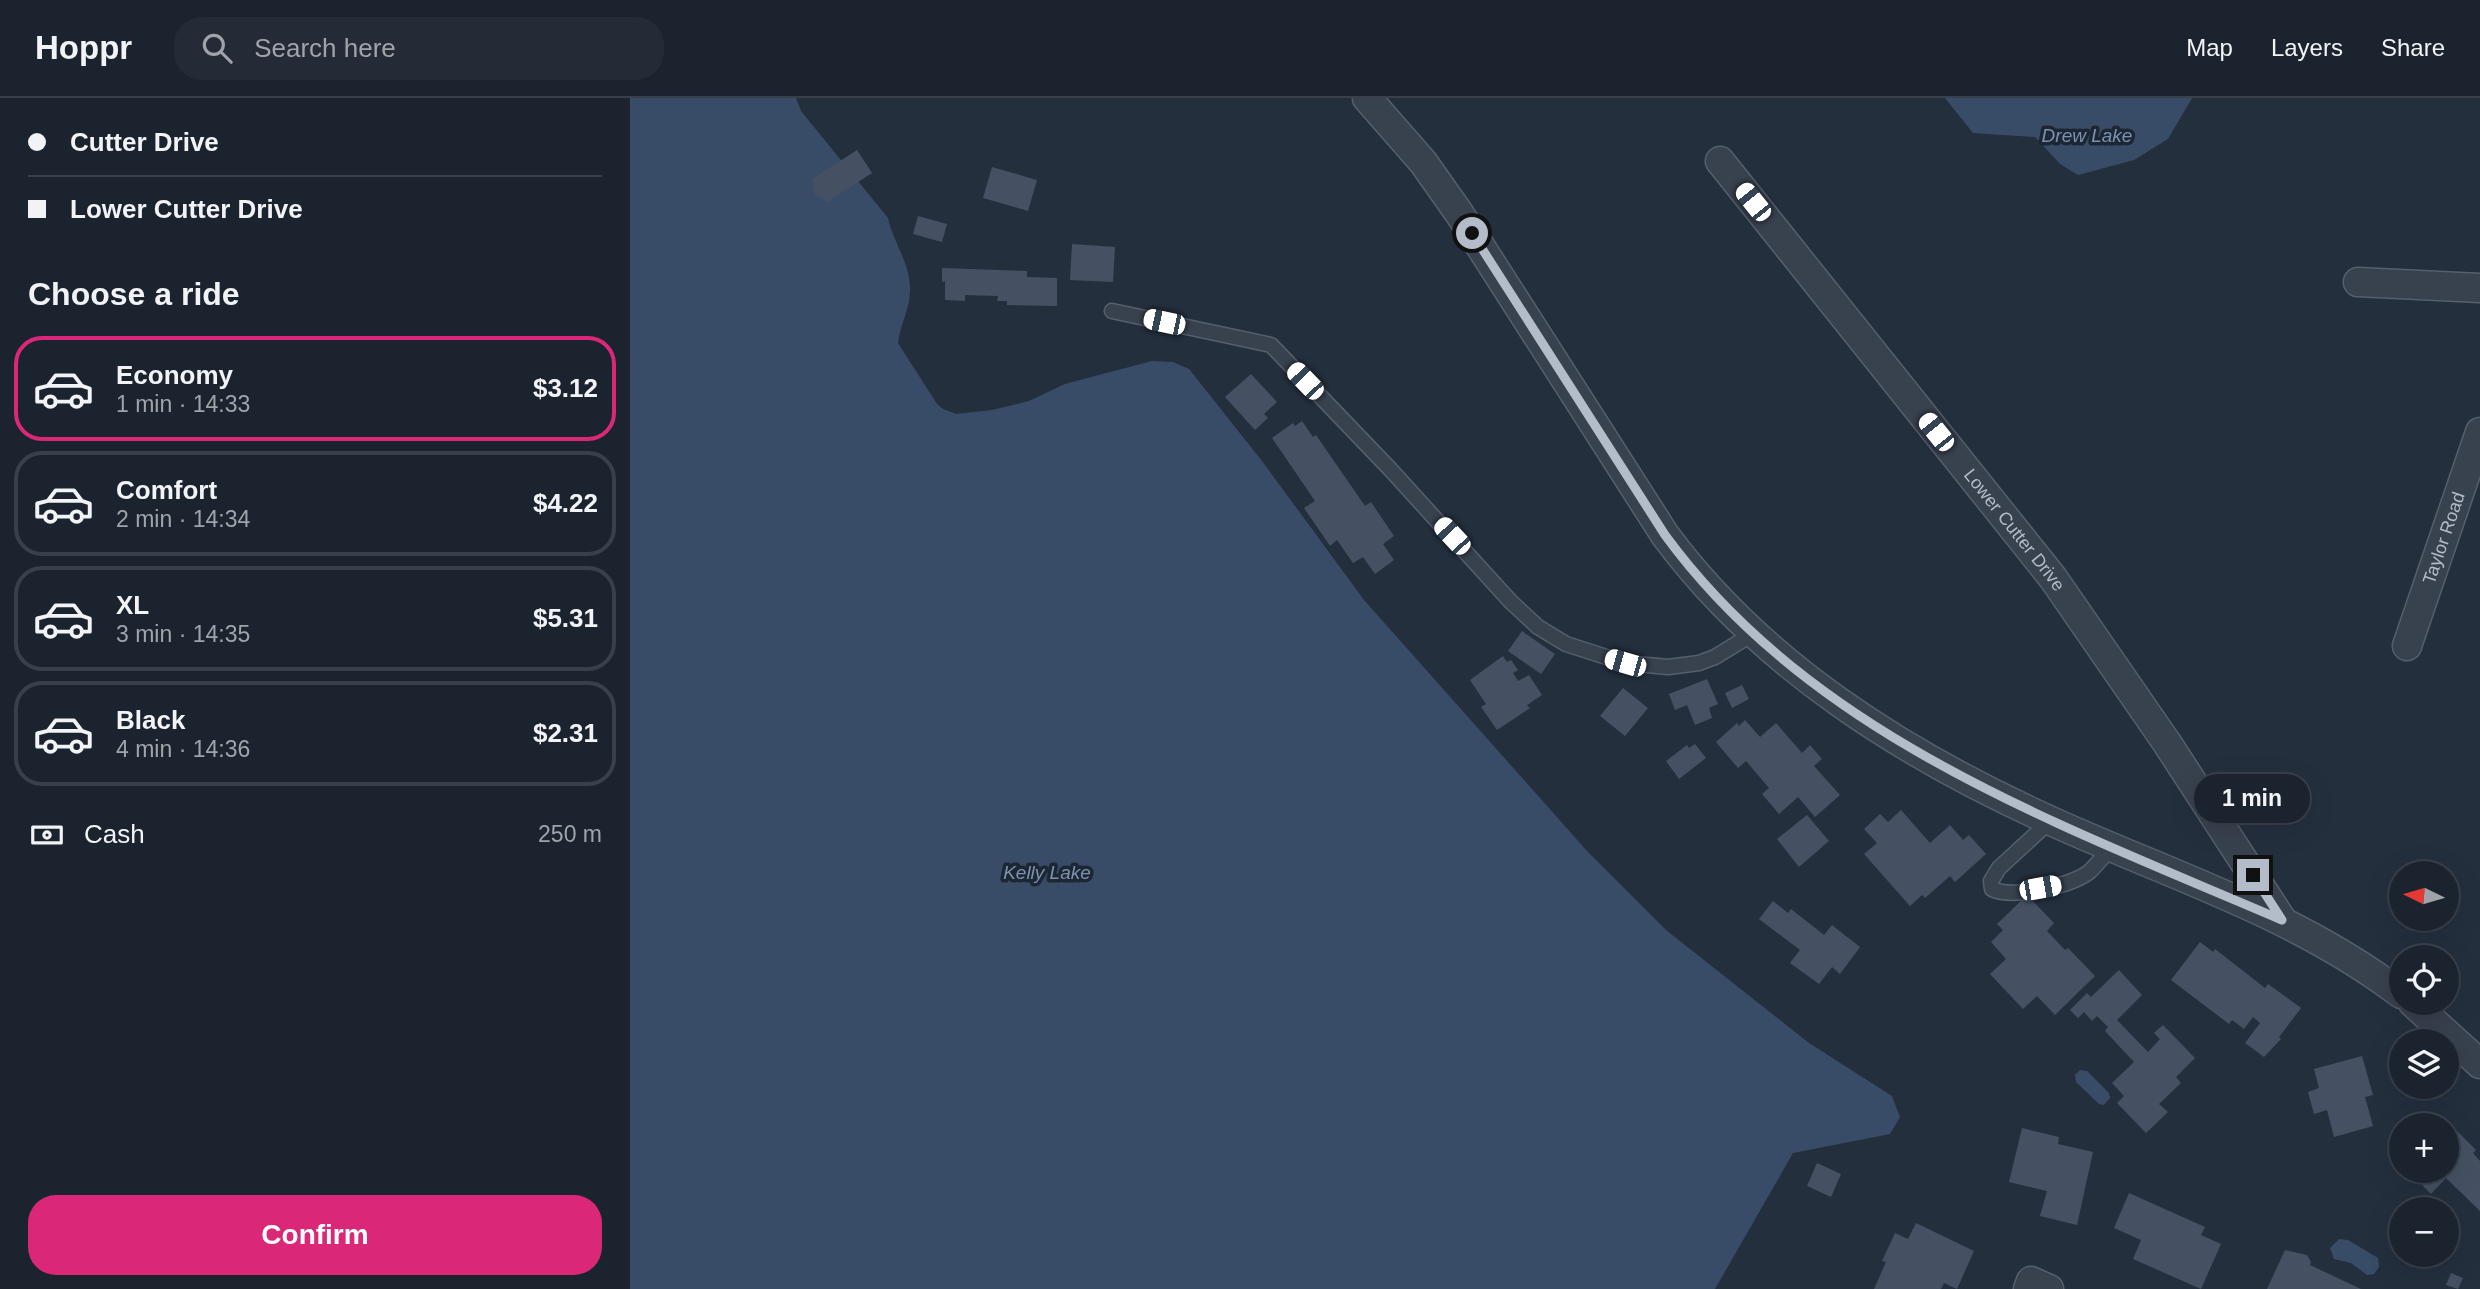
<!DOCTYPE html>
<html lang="en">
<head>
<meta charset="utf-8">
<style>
  body { margin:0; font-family:Helvetica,sans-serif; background:#242b36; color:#f1f3f6; height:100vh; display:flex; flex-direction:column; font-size:26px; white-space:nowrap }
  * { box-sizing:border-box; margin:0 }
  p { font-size:23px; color:#a0a4aa }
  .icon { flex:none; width:38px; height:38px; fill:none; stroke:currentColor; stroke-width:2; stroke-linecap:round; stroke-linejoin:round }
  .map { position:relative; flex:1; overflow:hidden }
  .details { display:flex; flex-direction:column; background:#1b232e; width:630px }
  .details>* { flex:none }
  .top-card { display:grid; align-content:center; height:154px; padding:0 28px; background:#1b232e }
  .needle { width:46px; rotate:275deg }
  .buttons { position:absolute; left:1759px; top:763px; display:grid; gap:14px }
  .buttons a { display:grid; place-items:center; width:70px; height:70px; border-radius:50%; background:#1b232e; box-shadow:0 7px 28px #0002,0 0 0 2px #39404a; font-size:35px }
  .end { position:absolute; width:32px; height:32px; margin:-16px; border:9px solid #b4bcc9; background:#111; box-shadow:0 0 0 4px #111 }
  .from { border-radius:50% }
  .bubble { position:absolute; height:49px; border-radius:24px; background:#1b232e; box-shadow:0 7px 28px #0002,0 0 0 2px #39404a; font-size:23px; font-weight:700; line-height:49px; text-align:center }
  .car { position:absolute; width:21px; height:42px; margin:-21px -10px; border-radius:9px; box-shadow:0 0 5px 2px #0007; background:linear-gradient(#fff 24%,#345 0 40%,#fff 0 76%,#345 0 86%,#fff 0) }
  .top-card b { display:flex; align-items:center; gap:24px; height:66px; font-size:26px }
  .top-card b+b { border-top:2px solid #39404a }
  .top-card i { width:18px; height:18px; background:#f1f3f6 }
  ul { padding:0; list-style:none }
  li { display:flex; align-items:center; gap:21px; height:105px; margin:0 14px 10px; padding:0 14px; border:4px solid #39404a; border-radius:28px }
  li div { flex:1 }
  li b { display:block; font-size:26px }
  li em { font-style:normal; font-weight:700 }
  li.active { border-color:#db2777 }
  li>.icon { width:63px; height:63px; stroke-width:1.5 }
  h2 { padding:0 28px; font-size:32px; line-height:84px }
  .pay { display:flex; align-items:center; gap:18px; height:77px; padding:0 28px; font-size:26px }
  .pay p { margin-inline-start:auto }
  .primary-button { display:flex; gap:14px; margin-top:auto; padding:14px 28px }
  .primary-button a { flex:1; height:80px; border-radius:28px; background:#db2777; color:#fff; font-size:28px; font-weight:700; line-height:80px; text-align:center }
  header { display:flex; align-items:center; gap:42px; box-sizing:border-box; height:98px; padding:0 35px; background:#1b232e; border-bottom:2px solid #39404a }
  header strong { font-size:33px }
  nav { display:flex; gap:38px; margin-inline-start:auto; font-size:24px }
  .search { width:490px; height:63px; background:#242b36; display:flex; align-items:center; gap:18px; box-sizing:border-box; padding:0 24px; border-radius:28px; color:#a0a4aa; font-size:26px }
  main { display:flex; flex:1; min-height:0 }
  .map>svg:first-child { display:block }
  .water { fill:#394c67 }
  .building { fill:#455162 }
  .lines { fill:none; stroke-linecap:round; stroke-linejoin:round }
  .lane-casing { stroke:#565f6c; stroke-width:17 }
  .street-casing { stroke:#565f6c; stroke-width:31 }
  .lane { stroke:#38414e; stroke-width:14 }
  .street { stroke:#38414e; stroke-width:28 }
  .route { stroke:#b4bcc9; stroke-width:9 }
  .labels { text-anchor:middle; stroke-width:7; stroke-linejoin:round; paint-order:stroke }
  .street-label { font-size:18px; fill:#b4bcc9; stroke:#1d2633 }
  .water-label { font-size:19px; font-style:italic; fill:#7c92b1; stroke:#1d2633 }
</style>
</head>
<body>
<header>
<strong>Hoppr</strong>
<div class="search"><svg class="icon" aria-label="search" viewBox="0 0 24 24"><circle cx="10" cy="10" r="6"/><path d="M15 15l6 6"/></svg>Search here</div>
<nav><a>Map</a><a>Layers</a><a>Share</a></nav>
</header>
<main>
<section class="details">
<div class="top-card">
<b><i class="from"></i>Cutter Drive</b>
<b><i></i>Lower Cutter Drive</b>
</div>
<h2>Choose a ride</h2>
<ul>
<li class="active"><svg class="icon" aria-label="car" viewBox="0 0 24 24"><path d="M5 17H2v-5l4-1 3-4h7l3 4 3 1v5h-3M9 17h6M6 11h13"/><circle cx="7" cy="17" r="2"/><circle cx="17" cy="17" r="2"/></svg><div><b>Economy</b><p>1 min · 14:33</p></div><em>$3.12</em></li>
<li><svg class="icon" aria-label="car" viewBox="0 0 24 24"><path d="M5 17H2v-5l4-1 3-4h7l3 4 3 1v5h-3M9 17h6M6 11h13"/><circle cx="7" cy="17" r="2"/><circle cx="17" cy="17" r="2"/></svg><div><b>Comfort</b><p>2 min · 14:34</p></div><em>$4.22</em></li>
<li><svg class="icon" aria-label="car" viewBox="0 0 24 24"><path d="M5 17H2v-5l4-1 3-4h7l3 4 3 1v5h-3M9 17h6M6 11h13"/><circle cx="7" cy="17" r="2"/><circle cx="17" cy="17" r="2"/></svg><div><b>XL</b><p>3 min · 14:35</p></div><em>$5.31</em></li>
<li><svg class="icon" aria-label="car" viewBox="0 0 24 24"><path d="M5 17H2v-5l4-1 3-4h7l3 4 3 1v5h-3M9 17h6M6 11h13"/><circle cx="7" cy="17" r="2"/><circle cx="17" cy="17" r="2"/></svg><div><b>Black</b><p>4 min · 14:36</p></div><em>$2.31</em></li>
</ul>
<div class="pay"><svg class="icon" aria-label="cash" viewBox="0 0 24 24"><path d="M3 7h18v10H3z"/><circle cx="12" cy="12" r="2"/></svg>Cash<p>250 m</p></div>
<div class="primary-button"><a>Confirm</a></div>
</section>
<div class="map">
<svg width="1850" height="1191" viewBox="0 0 1850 1191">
  <rect width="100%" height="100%" fill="#242f3e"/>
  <path class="water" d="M 0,0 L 166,0 L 171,13 L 258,120 C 263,144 281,167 280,192 C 280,211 270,227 268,245 L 307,306 L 313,311 L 326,316 L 362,312 L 399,303 L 435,286 L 522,263 L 543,264 L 559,271 L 632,363 L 734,502 L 957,753 L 1036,832 L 1179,945 L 1262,998 L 1270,1019 L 1260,1036 L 1163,1055 L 1085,1191 L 0,1191 Z
    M 1315,0 L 1562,0 L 1538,41 L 1504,62 L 1448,77 L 1430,66 L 1405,39 L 1343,35 Z
    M 1450,972 L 1457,973 L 1479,995 L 1480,1000 L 1474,1007 L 1469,1006 L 1446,984 L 1445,977 Z
    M 1709,1141 L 1718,1142 L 1748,1160 L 1749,1169 L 1744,1176 L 1737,1177 L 1721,1165 L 1704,1161 L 1700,1150 Z"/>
  <path class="building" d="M 227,52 L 242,75 L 197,104 L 184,96 L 182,81 Z
    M 362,69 L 407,82 L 398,113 L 353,100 Z
    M 288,118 L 317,126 L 312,144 L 283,136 Z
    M 442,146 L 485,149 L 483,184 L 440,182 Z
    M 312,170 L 397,173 L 397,179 L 427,180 L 427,208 L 377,207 L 377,203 L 367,203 L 368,198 L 335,197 L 335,203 L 315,202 L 315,183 L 312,184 Z
    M 621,276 L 647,304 L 634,316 L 638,320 L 625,332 L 595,299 Z
    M 672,323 L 683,339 L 686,337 L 735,408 L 741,404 L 764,438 L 753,446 L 764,462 L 745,476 L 733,459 L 723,465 L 707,442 L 700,448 L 674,410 L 685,403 L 642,340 L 663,325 L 665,328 Z
    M 892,533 L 925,556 L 911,576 L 878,553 Z
    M 873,558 L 877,564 L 881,562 L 888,572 L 883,575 L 888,583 L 899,577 L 912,597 L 897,607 L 900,610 L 867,632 L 851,609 L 856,606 L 840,582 Z
    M 1077,581 L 1088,606 L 1079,610 L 1082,620 L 1065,627 L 1057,607 L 1045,612 L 1039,596 Z
    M 1112,587 L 1119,601 L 1102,610 L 1095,595 Z
    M 993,590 L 1018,610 L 995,638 L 970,618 Z
    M 1115,622 L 1130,639 L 1146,625 L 1172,655 L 1180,647 L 1192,661 L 1184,668 L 1210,697 L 1185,719 L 1168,699 L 1149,716 L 1132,696 L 1139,690 L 1116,663 L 1108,670 L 1086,644 L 1107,625 L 1109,628 Z
    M 1065,646 L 1076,660 L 1049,681 L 1036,663 L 1057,647 L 1059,650 Z
    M 1271,712 L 1300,745 L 1320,727 L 1333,742 L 1339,737 L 1356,756 L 1325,784 L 1320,778 L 1295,800 L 1292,797 L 1280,808 L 1234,756 L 1247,745 L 1234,731 L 1250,716 L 1258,724 Z
    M 1177,717 L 1199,743 L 1169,769 L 1147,741 Z
    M 1397,797 L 1424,825 L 1417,833 L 1435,852 L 1438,850 L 1465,878 L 1425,917 L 1407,898 L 1393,911 L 1360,876 L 1376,861 L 1361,844 L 1373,832 L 1367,826 Z
    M 1143,803 L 1158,815 L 1161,811 L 1194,837 L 1202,827 L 1230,849 L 1210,876 L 1202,869 L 1189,886 L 1160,865 L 1170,852 L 1129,821 Z
    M 1570,844 L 1583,854 L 1585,851 L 1635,890 L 1638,886 L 1671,910 L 1649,939 L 1651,941 L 1634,959 L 1615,945 L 1630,925 L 1623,919 L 1614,931 L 1602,922 L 1599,926 L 1541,882 Z
    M 1489,872 L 1512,897 L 1487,922 L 1518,954 L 1530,941 L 1524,935 L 1533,927 L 1565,960 L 1546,979 L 1551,985 L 1529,1006 L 1538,1014 L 1516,1035 L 1487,1005 L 1494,998 L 1482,985 L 1504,964 L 1475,933 L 1478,929 L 1467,918 L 1462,923 L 1454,914 L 1448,920 L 1440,912 L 1457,895 L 1461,899 Z
    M 1732,958 L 1743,997 L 1735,999 L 1743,1028 L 1704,1039 L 1697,1012 L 1684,1016 L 1678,994 L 1689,990 L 1684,971 Z
    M 1816,1022 L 1846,1052 L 1843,1055 L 1850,1063 L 1850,1113 L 1816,1080 L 1801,1096 L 1778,1073 L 1816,1073 L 1816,1027 L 1810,1027 Z
    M 1392,1030 L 1429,1039 L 1428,1046 L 1463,1054 L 1447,1127 L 1410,1118 L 1417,1093 L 1379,1084 Z
    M 1187,1065 L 1211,1076 L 1201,1099 L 1177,1088 Z
    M 1499,1095 L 1575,1129 L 1571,1137 L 1591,1146 L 1571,1191 L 1503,1161 L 1511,1142 L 1484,1130 Z
    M 1286,1125 L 1344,1153 L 1327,1191 L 1314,1185 L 1311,1191 L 1244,1191 L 1256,1164 L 1252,1163 L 1265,1135 L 1278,1141 Z
    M 1655,1152 L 1677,1157 L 1681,1164 L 1680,1167 L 1731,1191 L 1637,1191 Z
    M 1821,1175 L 1833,1180 L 1828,1191 L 1816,1187 Z"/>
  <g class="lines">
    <defs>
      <path id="lane" d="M 482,213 L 641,247 L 760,371 L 881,504 L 908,529 L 936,546 L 995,565 L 1038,569 L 1069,565 L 1085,559 L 1124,535
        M 1420,723 L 1369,770 L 1361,783 L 1362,791 C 1383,801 1441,788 1459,774 C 1467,767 1474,757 1482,749"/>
      <g id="street">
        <path d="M 737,0 L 793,64 L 829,115 L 1035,437 C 1132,568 1275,657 1421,723 C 1540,777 1666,816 1771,896"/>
        <path id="s1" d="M 1090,63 L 1423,480 L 1537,645 L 1652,822"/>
        <path d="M 1728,184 L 1850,190"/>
        <path id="s2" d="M 1777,548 L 1850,334"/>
        <path d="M 1783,905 L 1850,966"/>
        <path d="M 1398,1191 L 1401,1183 L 1419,1191"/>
      </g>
    </defs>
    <use href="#lane" class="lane-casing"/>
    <use href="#street" class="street-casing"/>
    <use href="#lane" class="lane"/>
    <use href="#street" class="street"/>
  </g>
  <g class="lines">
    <path class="route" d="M 842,135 L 1035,437 C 1184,640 1429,726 1652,822 L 1623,777"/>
  </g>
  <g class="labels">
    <g class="street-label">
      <text dy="6" stroke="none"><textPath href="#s1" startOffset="472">Lower Cutter Drive</textPath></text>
      <text dy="6" stroke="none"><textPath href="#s2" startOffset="114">Taylor Road</textPath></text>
    </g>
    <g class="water-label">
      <text x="1457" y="44">Drew Lake</text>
      <text x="417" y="781">Kelly Lake</text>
    </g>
  </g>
</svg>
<div class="buttons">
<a><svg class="needle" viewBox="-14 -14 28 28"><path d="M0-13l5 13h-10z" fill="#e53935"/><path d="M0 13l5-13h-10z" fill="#a0a4aa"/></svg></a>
<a><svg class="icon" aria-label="locate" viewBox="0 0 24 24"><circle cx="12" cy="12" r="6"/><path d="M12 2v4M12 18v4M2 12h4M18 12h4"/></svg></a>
<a><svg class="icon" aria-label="layers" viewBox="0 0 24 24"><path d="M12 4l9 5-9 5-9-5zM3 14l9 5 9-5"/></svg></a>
<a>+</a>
<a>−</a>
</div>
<i class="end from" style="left:842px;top:135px"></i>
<i class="end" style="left:1623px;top:777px"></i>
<div class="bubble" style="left:1564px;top:676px;width:116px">1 min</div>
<i class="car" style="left:1123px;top:104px;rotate:321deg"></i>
<i class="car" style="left:534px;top:224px;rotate:282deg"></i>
<i class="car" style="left:675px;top:283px;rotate:316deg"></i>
<i class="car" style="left:1306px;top:334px;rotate:321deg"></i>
<i class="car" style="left:822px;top:438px;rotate:317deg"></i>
<i class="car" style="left:995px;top:565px;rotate:286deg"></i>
<i class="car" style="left:1410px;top:790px;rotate:80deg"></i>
</div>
</main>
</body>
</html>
